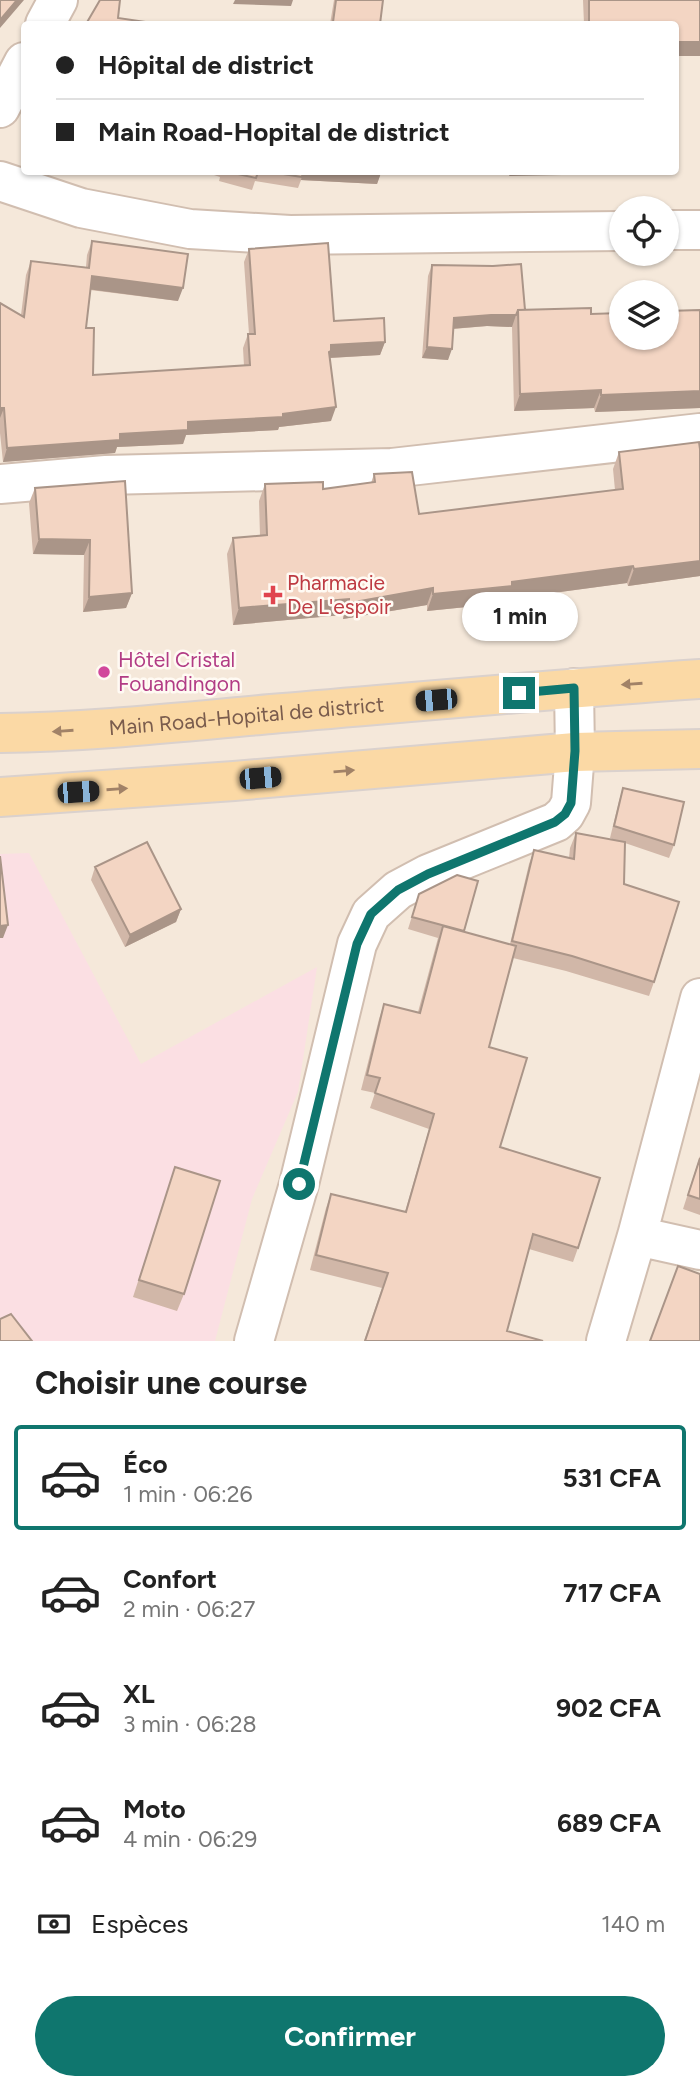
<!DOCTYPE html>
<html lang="fr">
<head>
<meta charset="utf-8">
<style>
  body { margin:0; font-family:Figtree,sans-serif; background:#f6f6f6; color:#222; height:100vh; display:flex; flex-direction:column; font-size:26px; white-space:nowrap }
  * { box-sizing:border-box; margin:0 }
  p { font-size:23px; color:#767676 }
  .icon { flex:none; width:38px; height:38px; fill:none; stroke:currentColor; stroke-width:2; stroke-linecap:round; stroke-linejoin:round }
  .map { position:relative; height:1341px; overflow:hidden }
  .panel { display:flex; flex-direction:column; background:#fff; flex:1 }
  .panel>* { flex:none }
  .banner { position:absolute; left:21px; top:21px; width:658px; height:154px; border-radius:7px; box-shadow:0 2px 5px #0004; display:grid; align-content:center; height:154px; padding:0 35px; background:#fff }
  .controls { position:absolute; left:609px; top:196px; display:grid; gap:14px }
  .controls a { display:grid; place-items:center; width:70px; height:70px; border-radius:50%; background:#fff; box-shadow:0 2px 5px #0004; font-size:35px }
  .end { position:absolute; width:32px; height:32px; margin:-16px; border:9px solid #0f766e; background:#fff; box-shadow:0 0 0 4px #fff }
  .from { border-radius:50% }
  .bubble { position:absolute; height:49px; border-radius:24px; background:#fff; box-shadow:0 2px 5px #0004; font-size:23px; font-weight:700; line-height:49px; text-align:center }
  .car { position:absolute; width:21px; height:42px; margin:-21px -10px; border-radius:9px; box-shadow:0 0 5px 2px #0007; background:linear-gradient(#222 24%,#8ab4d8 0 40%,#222 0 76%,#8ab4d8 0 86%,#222 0) }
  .banner b { display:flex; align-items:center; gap:24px; height:66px; font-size:26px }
  .banner b+b { border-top:2px solid #e0e0e0 }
  .banner i { width:18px; height:18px; background:#222 }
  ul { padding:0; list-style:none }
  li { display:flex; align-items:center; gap:21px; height:105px; margin:0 14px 10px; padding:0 21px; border:4px solid transparent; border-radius:7px }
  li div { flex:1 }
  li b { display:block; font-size:26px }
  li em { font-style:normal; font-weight:700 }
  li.current { border-color:#0f766e }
  li>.icon { width:63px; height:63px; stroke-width:1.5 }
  h2 { padding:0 35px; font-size:32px; line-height:84px }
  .pay { display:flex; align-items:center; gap:18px; height:77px; padding:0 35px; font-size:26px }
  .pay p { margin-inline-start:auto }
  .button { display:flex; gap:14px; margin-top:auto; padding:14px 35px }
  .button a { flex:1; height:80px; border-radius:42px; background:#0f766e; color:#fff; font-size:28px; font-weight:700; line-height:80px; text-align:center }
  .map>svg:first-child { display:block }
  .residential { fill:#f5e8da; fill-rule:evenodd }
  .medical { fill:#fbdfe3 }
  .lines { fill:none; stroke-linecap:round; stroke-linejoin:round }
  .minor-casing { stroke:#d1beb0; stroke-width:42 }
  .major-casing { stroke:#dad1cd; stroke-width:42 }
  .minor { stroke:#fff; stroke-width:38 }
  .major { stroke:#fbd9a5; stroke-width:38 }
  .wall { fill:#d1b7a8 }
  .shaded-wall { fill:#aa9588 }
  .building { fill:#f3d5c3; stroke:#aa9588; stroke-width:2 }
  .oneway { fill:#a18267 }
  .route { stroke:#0f766e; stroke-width:9 }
  .health-dot { fill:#e0444e; stroke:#fffaf3; stroke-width:2.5 }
  .hotel-dot { fill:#d1479c; stroke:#fffaf3; stroke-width:2.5 }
  .labels { text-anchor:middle; stroke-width:5; stroke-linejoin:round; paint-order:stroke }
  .health-label { font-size:21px; fill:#be3a42; stroke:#fffaf3; text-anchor:start }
  .hotel-label { font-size:21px; fill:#b23c85; stroke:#fffaf3; text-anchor:start }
  .street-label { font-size:21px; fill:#7a5c4d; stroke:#fffaf3 }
</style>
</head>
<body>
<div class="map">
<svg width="700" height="1341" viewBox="0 0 700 1341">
  <rect width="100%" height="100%" fill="#fdf6ec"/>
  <path class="residential" d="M 0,0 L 700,0 L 700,1341 L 0,1341 ZM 24,24 L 676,24 L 676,172 L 24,172 ZM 621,208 L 667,208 L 667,254 L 621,254 ZM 621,292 L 667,292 L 667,338 L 621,338 Z"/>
  <path class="medical" d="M 29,853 L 141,1064 L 317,967 L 298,1092 L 252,1199 L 215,1341 L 0,1341 L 0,854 Z"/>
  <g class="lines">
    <defs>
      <path id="minor" d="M 45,24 L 58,0
        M 0,108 L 24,62
        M 0,181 L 81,208 L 190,229 L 290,235 L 621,231
        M 667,230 L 700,230
        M 0,484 L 106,475 L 392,468 L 700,433
        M 637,1236 L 700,1250
        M 254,1341 L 299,1184 L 357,944 L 371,914 L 398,890 L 428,874 L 556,822 L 565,814 L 571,803 L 575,752 L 574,688
        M 606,1341 L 637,1236 L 700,998"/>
      <g id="major">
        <path id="s1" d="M 0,733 C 90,732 181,722 271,714 C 414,702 557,689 700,679"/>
        <path d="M 0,797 L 234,781 L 575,752 L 700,749"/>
      </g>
    </defs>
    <use href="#minor" class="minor-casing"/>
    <use href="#major" class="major-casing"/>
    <use href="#minor" class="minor"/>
    <use href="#major" class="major"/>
  </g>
  <path class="wall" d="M 334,0 L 383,0 L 380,24 L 330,24 Z
    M 583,0 L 700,0 L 700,56 L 676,56 L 676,24 L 584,24 Z
    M 205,172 L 381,172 L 377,184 L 301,180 L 298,188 L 255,181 L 252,190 L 219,181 L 220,177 Z
    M 92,241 L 178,301 L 90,290 L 86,328 L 93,375 L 244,366 L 243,348 L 248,334 L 249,334 L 244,262 L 249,249 L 334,321 L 385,342 L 380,355 L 330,358 L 331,421 L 279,427 L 278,430 L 186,435 L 183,444 L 117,447 L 115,453 L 3,462 L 0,433 L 0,303 L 21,315 L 26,275 L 31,261 L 86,267 L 87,255 Z
    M 432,265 L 525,310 L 591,314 L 700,310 L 700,408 L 595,412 L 594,408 L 514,411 L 512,327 L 487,326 L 453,329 L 448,360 L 422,358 L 428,276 Z
    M 700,449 L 700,576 L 628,586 L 627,583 L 508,599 L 506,603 L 427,611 L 427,605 L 343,619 L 343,615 L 233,625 L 227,554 L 233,538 L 260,536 L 259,501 L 265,484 L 323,489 L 371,483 L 374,474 L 419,514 L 615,490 L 613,469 L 619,452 Z
    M 125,481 L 132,593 L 126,608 L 83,612 L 84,555 L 33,554 L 29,503 L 35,488 Z
    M 623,788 L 674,845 L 669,858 L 625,843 L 624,884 L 654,982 L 649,996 L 566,971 L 513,958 L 489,1047 L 500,1147 L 578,1248 L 573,1262 L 529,1249 L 364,1341 L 382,1288 L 310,1270 L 326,1208 L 331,1194 L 405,1212 L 429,1129 L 370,1108 L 375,1093 L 361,1090 L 379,1019 L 384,1004 L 418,1012 L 438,938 L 408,929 L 419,894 L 464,932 L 510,944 L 529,864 L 534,850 L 569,858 L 570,848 L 576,833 L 619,842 L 610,838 L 619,801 Z
    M 95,867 L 181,909 L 176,922 L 125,947 L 91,880 Z
    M 700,1156 L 700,1215 L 683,1209 Z
    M 175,1167 L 184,1294 L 177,1311 L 133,1297 Z"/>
  <path class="shaded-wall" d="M 17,0 L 24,0 L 0,28 L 0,20 Z
    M 235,0 L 293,0 L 291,6 L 233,4 Z
    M 333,22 L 357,24 L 332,24 Z
    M 676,42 L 700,42 L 700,56 L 676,56 Z
    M 303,172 L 355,172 L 381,173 L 377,184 L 301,180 Z
    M 511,172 L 563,172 L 562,175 L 509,176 Z
    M 92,276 L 183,288 L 178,301 L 87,289 Z
    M 491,315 L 516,315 L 512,327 L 487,326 L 450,329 L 454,318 Z
    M 385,342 L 380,355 L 328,358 L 331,345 Z
    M 427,347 L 452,349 L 448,360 L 422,358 Z
    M 601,390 L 594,408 L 514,411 L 520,394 Z
    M 700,391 L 700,408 L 595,412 L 601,395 Z
    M 336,407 L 331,421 L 279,427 L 278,430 L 186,435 L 183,444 L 117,447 L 115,453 L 3,462 L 7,448 L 120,434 L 188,422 L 283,414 Z
    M 0,408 L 4,408 L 0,418 Z
    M 39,539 L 90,540 L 84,555 L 33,554 Z
    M 700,561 L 700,576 L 628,586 L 634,569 Z
    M 633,566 L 627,583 L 508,599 L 506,603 L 427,611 L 433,594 L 512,582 Z
    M 433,588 L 427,605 L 343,619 L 349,603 Z
    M 132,593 L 126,608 L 83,612 L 89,597 Z
    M 349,599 L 343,615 L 233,625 L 239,608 Z
    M 181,909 L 176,922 L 125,947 L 130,935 Z
    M 8,925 L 3,938 L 0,938 L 0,926 Z"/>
  <path class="building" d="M 0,0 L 17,0 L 0,20 Z
    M 100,0 L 120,0 L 118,18 L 152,23 L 151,24 L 86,24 Z
    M 336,0 L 383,0 L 380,24 L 357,24 L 333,22 Z
    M 589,0 L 700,0 L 700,42 L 676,42 L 676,24 L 589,24 Z
    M 229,172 L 258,172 L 256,178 Z
    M 271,172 L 303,172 L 302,177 Z
    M 355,172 L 381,172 L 381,173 Z
    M 92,241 L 188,254 L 183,288 L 92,276 L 86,328 L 94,328 L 93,375 L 250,365 L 248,334 L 255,334 L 249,249 L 328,243 L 334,321 L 384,318 L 385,342 L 331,345 L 331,351 L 329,352 L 336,407 L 283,414 L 283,417 L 188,422 L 188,430 L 120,434 L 120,440 L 7,448 L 4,408 L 0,408 L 0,303 L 24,317 L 31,261 L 89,268 Z
    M 521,264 L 525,310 L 518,310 L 516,315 L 491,315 L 454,318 L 452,349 L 427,347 L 432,265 L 493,266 Z
    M 591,308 L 591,314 L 621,313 L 621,338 L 667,338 L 667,311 L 700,310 L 700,391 L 601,395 L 601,390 L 520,394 L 518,310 Z
    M 699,442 L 700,449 L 700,561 L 634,569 L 633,566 L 512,582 L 512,586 L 433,594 L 433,588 L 349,603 L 349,599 L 239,608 L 233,538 L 267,535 L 265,484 L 323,482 L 323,489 L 375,482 L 374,474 L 412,472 L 419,514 L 623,489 L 619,452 Z
    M 125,481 L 132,593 L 89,597 L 90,540 L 39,539 L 35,488 Z
    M 623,788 L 684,802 L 674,845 L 614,826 Z
    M 576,833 L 625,842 L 624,884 L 679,902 L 654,982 L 572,956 L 512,941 L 534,850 L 574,859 Z
    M 147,842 L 181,909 L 130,935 L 95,867 Z
    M 0,856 L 8,925 L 0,926 Z
    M 457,875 L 478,881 L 464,931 L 412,917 L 419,894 Z
    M 443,926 L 516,946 L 489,1047 L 527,1058 L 500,1147 L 600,1178 L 578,1248 L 533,1234 L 507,1331 L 543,1341 L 365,1341 L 388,1273 L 316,1255 L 331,1194 L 406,1212 L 434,1114 L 375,1093 L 380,1078 L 367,1075 L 384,1004 L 420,1013 Z
    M 700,1158 L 700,1199 L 688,1195 Z
    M 175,1167 L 220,1181 L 184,1294 L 139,1280 Z
    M 678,1266 L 700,1274 L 700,1341 L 650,1341 Z
    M 11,1314 L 32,1341 L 0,1341 L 0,1319 Z"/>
  <defs><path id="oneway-solid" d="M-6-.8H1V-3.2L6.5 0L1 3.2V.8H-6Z" transform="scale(1.75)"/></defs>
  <g class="oneway">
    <use href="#oneway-solid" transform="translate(632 684) rotate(176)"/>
    <use href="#oneway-solid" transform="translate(63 731) rotate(176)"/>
    <use href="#oneway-solid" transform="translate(344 771) rotate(-5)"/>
    <use href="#oneway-solid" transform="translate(117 789) rotate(-4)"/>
  </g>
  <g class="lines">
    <path class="route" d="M 299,1184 L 357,944 L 371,914 L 398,890 L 428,874 L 555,822 L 565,814 L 571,803 L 575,751 L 574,688 L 519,693"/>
  </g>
  <path class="health-dot" d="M269.5 584.5h7v7h7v7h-7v7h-7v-7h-7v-7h7z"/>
  <circle class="hotel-dot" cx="104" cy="672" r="7"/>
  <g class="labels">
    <g class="health-label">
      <text x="287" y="590">Pharmacie<tspan x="287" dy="24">De L'espoir</tspan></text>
    </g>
    <g class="hotel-label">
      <text x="118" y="667">Hôtel Cristal<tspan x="118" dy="24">Fouandingon</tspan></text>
    </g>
    <g class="street-label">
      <text dy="7" stroke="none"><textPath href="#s1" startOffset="247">Main Road-Hopital de district</textPath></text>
    </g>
  </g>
</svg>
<div class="controls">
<a><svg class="icon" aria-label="locate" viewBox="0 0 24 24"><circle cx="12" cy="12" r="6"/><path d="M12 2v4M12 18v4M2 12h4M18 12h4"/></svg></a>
<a><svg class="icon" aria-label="layers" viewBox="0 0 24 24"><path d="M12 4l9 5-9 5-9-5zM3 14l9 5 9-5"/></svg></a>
</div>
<i class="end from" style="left:299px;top:1184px"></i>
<i class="end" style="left:519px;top:693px"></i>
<div class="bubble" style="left:462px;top:592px;width:116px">1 min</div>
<i class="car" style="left:436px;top:700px;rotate:265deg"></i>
<i class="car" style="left:260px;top:778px;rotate:85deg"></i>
<i class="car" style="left:78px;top:792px;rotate:86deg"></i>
<div class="banner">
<b><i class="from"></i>Hôpital de district</b>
<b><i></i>Main Road-Hopital de district</b>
</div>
</div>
<section class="panel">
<h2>Choisir une course</h2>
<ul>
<li class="current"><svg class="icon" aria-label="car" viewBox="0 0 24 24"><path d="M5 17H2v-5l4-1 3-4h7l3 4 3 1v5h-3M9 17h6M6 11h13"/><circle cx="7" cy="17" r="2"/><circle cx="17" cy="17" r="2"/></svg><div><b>Éco</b><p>1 min · 06:26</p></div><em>531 CFA</em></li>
<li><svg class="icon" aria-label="car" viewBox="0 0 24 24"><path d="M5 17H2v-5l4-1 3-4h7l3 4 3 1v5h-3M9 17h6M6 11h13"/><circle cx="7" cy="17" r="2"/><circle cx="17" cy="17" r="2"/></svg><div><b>Confort</b><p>2 min · 06:27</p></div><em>717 CFA</em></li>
<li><svg class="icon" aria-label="car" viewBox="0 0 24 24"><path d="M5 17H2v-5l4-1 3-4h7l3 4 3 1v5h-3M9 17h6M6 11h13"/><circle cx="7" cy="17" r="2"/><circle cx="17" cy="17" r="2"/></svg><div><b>XL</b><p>3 min · 06:28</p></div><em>902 CFA</em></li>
<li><svg class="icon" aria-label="car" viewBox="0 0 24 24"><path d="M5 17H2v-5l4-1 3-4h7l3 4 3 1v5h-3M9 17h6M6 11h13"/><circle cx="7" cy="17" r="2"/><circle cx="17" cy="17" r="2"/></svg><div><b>Moto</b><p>4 min · 06:29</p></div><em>689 CFA</em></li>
</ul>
<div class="pay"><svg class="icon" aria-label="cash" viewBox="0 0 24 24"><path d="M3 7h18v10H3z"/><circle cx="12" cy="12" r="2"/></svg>Espèces<p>140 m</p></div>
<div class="button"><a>Confirmer</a></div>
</section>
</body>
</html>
